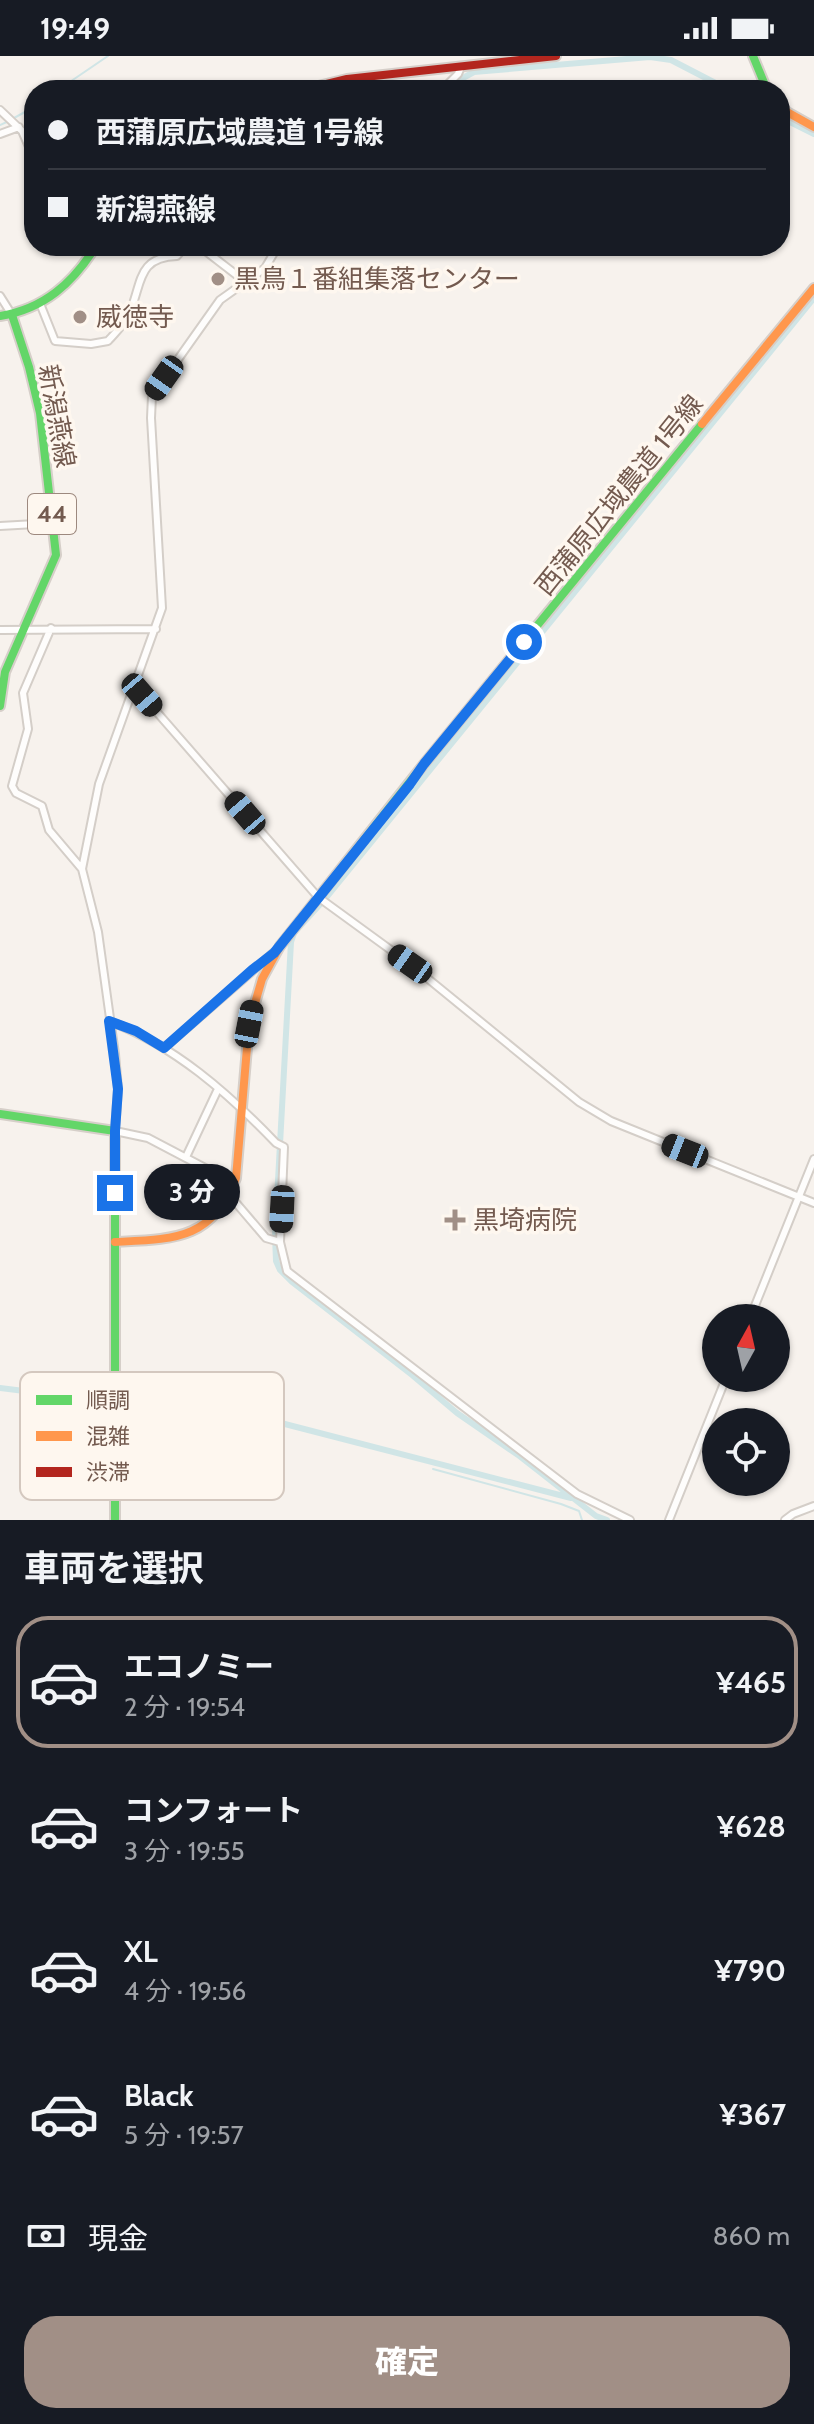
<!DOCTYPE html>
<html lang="ja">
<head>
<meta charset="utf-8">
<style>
  body { margin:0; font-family:Cabin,"Noto Sans JP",sans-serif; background:#20242c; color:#f1f3f6; height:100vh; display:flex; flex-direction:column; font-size:30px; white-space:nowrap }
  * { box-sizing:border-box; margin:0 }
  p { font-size:26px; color:#9ea1a6 }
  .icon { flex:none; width:44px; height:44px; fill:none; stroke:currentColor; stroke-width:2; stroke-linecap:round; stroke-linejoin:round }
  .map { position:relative; height:1464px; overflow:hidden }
  .side { display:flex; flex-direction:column; background:#171b24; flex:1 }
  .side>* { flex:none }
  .top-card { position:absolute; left:24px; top:24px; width:766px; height:176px; border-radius:32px; box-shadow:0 2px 6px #0004; display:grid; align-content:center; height:176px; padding:0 24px; background:#171b24 }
  .needle { width:52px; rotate:8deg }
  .buttons { position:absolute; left:702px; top:1248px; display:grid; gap:16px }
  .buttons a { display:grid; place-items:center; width:88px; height:88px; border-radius:50%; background:#171b24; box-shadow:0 2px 6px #0004; font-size:40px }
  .end { position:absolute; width:36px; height:36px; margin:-18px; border:10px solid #1a73e8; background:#fff; box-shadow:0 0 0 4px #fff }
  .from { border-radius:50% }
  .bubble { position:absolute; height:56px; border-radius:28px; background:#171b24; box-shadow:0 2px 6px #0004; font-size:26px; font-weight:800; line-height:56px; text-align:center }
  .car { position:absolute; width:24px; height:48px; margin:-24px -12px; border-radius:10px; box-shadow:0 0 6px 2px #0007; background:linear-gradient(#222 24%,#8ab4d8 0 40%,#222 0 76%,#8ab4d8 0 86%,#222 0) }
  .top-card b { display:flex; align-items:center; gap:28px; height:76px; font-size:30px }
  .top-card b+b { border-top:2px solid #363941 }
  .top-card i { width:20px; height:20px; background:#f1f3f6 }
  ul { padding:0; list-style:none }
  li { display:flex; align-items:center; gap:24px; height:132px; margin:0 16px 12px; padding:0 8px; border:4px solid transparent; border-radius:32px }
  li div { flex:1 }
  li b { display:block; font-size:30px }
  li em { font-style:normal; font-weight:800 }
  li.on { border-color:#a18f86 }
  li>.icon { width:72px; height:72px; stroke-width:1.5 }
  h2 { padding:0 24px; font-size:36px; line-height:96px }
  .pay { display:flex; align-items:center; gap:20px; height:88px; padding:0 24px; font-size:30px }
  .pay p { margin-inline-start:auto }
  .action { display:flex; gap:16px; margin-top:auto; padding:16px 24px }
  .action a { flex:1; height:92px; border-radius:32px; background:#a18f86; color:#fff; font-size:32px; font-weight:800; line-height:92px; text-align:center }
  .status { display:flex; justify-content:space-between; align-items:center; height:56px; padding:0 40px; background:#171b24; direction:ltr }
  .status svg { height:22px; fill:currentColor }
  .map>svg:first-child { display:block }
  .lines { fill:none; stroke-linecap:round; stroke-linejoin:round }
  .stream { stroke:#d0e5e6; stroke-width:2 }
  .canal { stroke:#d0e5e6; stroke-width:6 }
  .street-casing { stroke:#d4cec8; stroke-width:10 }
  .fast-casing { stroke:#d6cfc9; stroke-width:12 }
  .slow-casing { stroke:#d6cfc9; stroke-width:12 }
  .jam-casing { stroke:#d6cfc9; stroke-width:12 }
  .street { stroke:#fefdfc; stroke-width:6 }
  .fast { stroke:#63d668; stroke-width:8 }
  .slow { stroke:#ff974d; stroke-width:8 }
  .jam { stroke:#b3261e; stroke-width:8 }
  .route { stroke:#1a73e8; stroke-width:10 }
  .poi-dot { fill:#a18f86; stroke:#fef7ef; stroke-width:3 }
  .labels { text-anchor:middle; stroke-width:7; stroke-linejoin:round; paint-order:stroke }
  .shield { fill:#fef7ef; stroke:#9d897f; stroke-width:2 }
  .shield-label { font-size:24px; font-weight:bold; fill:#735a4f }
  .poi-label { font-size:26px; fill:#735a4f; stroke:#fef7ef; text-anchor:start }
  .street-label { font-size:26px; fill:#735a4f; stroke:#fef7ef }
  .key { fill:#fef7ef; stroke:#d4c8bf; stroke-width:2 }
  .key-label { font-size:22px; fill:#735a4f }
</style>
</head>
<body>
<div class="status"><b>19:49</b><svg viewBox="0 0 49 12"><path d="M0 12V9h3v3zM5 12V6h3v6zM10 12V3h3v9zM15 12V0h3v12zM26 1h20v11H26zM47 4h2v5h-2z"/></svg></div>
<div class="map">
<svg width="814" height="1464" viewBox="0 0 814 1464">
  <rect width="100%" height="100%" fill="#f7f2ed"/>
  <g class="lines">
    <path class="stream" d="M 58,34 L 108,0
      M 14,62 L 34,51
      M 0,69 L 9,65
      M 433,1413 L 561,1448 L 579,1455 L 582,1464"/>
    <path class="canal" d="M 448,30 L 474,16 L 650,1 L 671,4 L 729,34
      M 780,61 L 814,78
      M 0,1332 L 281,1367 L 571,1442
      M 607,1464 L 596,1460 L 518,1399 L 457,1357 L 412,1319 L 292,1226 L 280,1214 L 276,1205 L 275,1180 L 291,886 L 294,877 L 325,843 L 814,242"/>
    <defs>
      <path id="street" d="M 442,34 L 458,18 L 461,11
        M 0,54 L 22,75 L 34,102
        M 0,78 L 19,71
        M 199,190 L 247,227
        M 278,190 L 265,212 L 220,244 L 152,340 L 151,362 L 162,552 L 99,728 L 82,813 L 98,876 L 115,998 L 118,1033 L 115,1075 L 148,1082 L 207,1113 L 266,1182 L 280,1186
        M 0,240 L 12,259
        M 41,250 L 55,285 L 91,288 L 108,285 C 117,275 126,266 131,253 C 142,226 138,201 177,200 L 185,190
        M 0,470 L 53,467
        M 51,572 L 23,637 L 28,673 L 12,730 L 16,737 L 42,750 L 49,774 L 82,813
        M 0,574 L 156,573
        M 135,631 L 318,841 L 410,908 L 579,1046 L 611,1065 L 814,1147
        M 109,965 C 175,990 228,1037 276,1087 L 284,1091 L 280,1186 L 287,1215 L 577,1438 L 630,1464
        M 164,992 L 273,897
        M 186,1101 L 218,1033
        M 750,1262 L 814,1103
        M 669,1464 L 726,1322
        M 785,1464 L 793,1458 L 814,1450"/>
      <path id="fast" d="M 753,0 L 767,34
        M 0,260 C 44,253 73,227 96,190
        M 0,650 L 5,616 L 56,499 L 40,357 L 29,311 L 12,259
        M 280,890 L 424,708 L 702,368
        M 0,1058 L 115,1075 L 115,1464"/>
      <path id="slow" d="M 780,49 L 787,56 L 814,71
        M 702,368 L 814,232
        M 115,1186 C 175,1183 212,1184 236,1122 L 249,968 L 262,923 L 280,890"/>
      <path id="jam" d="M 302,34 L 347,23 L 556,0"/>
    </defs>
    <use href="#street" class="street-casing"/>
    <use href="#fast" class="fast-casing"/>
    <use href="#slow" class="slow-casing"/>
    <use href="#jam" class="jam-casing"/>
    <use href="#street" class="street"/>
    <use href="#fast" class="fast"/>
    <use href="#slow" class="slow"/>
    <use href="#jam" class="jam"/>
  </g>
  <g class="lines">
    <path class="route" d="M 115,1137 L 115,1075 L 118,1033 L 109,965 L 136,975 L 164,992 L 252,914 L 274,897 L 410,728 L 424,708 L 524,586"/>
  </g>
  <g class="poi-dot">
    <circle cx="218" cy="223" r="8"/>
    <circle cx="80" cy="261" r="8"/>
    <path d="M451 1152h8v8h8v8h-8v8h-8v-8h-8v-8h8z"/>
  </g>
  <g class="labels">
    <rect class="shield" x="28" y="438" width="48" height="40" rx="6"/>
    <g class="shield-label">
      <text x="52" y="466">44</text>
    </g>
    <g class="poi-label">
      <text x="234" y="232">黒鳥１番組集落センター</text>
      <text x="96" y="270">威徳寺</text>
      <text x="473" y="1173">黒埼病院</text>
    </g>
    <g class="street-label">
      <text transform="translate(57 360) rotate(80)" y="9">新潟燕線</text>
      <text transform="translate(619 439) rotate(-51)" y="9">西蒲原広域農道 1号線</text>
    </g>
  </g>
  <rect x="20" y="1316" width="264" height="128" rx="12" class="key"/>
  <rect x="36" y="1339" width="36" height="10" fill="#63d668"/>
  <rect x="36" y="1375" width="36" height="10" fill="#ff974d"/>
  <rect x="36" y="1411" width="36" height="10" fill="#b3261e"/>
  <g class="key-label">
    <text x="86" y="1352">順調</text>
    <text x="86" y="1388">混雑</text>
    <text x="86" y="1424">渋滞</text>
  </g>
</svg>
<div class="buttons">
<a><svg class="needle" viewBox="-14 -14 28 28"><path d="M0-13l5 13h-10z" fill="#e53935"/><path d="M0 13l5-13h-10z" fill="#9ea1a6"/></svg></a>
<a><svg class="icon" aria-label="locate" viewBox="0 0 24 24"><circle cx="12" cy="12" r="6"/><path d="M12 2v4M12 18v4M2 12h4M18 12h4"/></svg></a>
</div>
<i class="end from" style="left:524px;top:586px"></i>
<i class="end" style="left:115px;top:1137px"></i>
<div class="bubble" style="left:144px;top:1108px;width:96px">3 分</div>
<i class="car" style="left:164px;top:322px;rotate:215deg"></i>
<i class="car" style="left:142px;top:639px;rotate:139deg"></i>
<i class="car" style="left:245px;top:757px;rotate:319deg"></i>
<i class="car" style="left:410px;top:908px;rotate:305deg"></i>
<i class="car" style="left:249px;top:968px;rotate:11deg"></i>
<i class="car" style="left:685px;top:1095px;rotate:292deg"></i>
<i class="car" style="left:282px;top:1153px;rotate:183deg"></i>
<div class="top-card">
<b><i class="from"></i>西蒲原広域農道 1号線</b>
<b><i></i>新潟燕線</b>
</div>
</div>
<section class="side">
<h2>車両を選択</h2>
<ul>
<li class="on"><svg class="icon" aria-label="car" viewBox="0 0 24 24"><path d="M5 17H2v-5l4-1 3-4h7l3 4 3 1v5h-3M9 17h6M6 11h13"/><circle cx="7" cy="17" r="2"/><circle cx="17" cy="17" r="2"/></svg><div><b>エコノミー</b><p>2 分 · 19:54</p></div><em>¥465</em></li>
<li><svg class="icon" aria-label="car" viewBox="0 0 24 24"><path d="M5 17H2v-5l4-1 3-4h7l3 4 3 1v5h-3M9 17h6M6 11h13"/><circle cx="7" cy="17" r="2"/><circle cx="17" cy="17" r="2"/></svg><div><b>コンフォート</b><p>3 分 · 19:55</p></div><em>¥628</em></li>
<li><svg class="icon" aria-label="car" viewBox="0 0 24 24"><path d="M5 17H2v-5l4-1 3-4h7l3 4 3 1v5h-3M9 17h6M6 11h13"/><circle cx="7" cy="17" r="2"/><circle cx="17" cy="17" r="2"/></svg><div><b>XL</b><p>4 分 · 19:56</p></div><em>¥790</em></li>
<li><svg class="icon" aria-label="car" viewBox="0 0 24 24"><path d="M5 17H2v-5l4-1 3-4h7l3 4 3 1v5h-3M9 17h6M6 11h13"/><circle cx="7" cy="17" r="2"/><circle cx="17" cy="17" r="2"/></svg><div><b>Black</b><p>5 分 · 19:57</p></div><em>¥367</em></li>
</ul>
<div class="pay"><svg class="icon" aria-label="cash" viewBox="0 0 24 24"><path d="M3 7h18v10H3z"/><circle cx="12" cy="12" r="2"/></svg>現金<p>860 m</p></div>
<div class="action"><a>確定</a></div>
</section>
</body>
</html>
